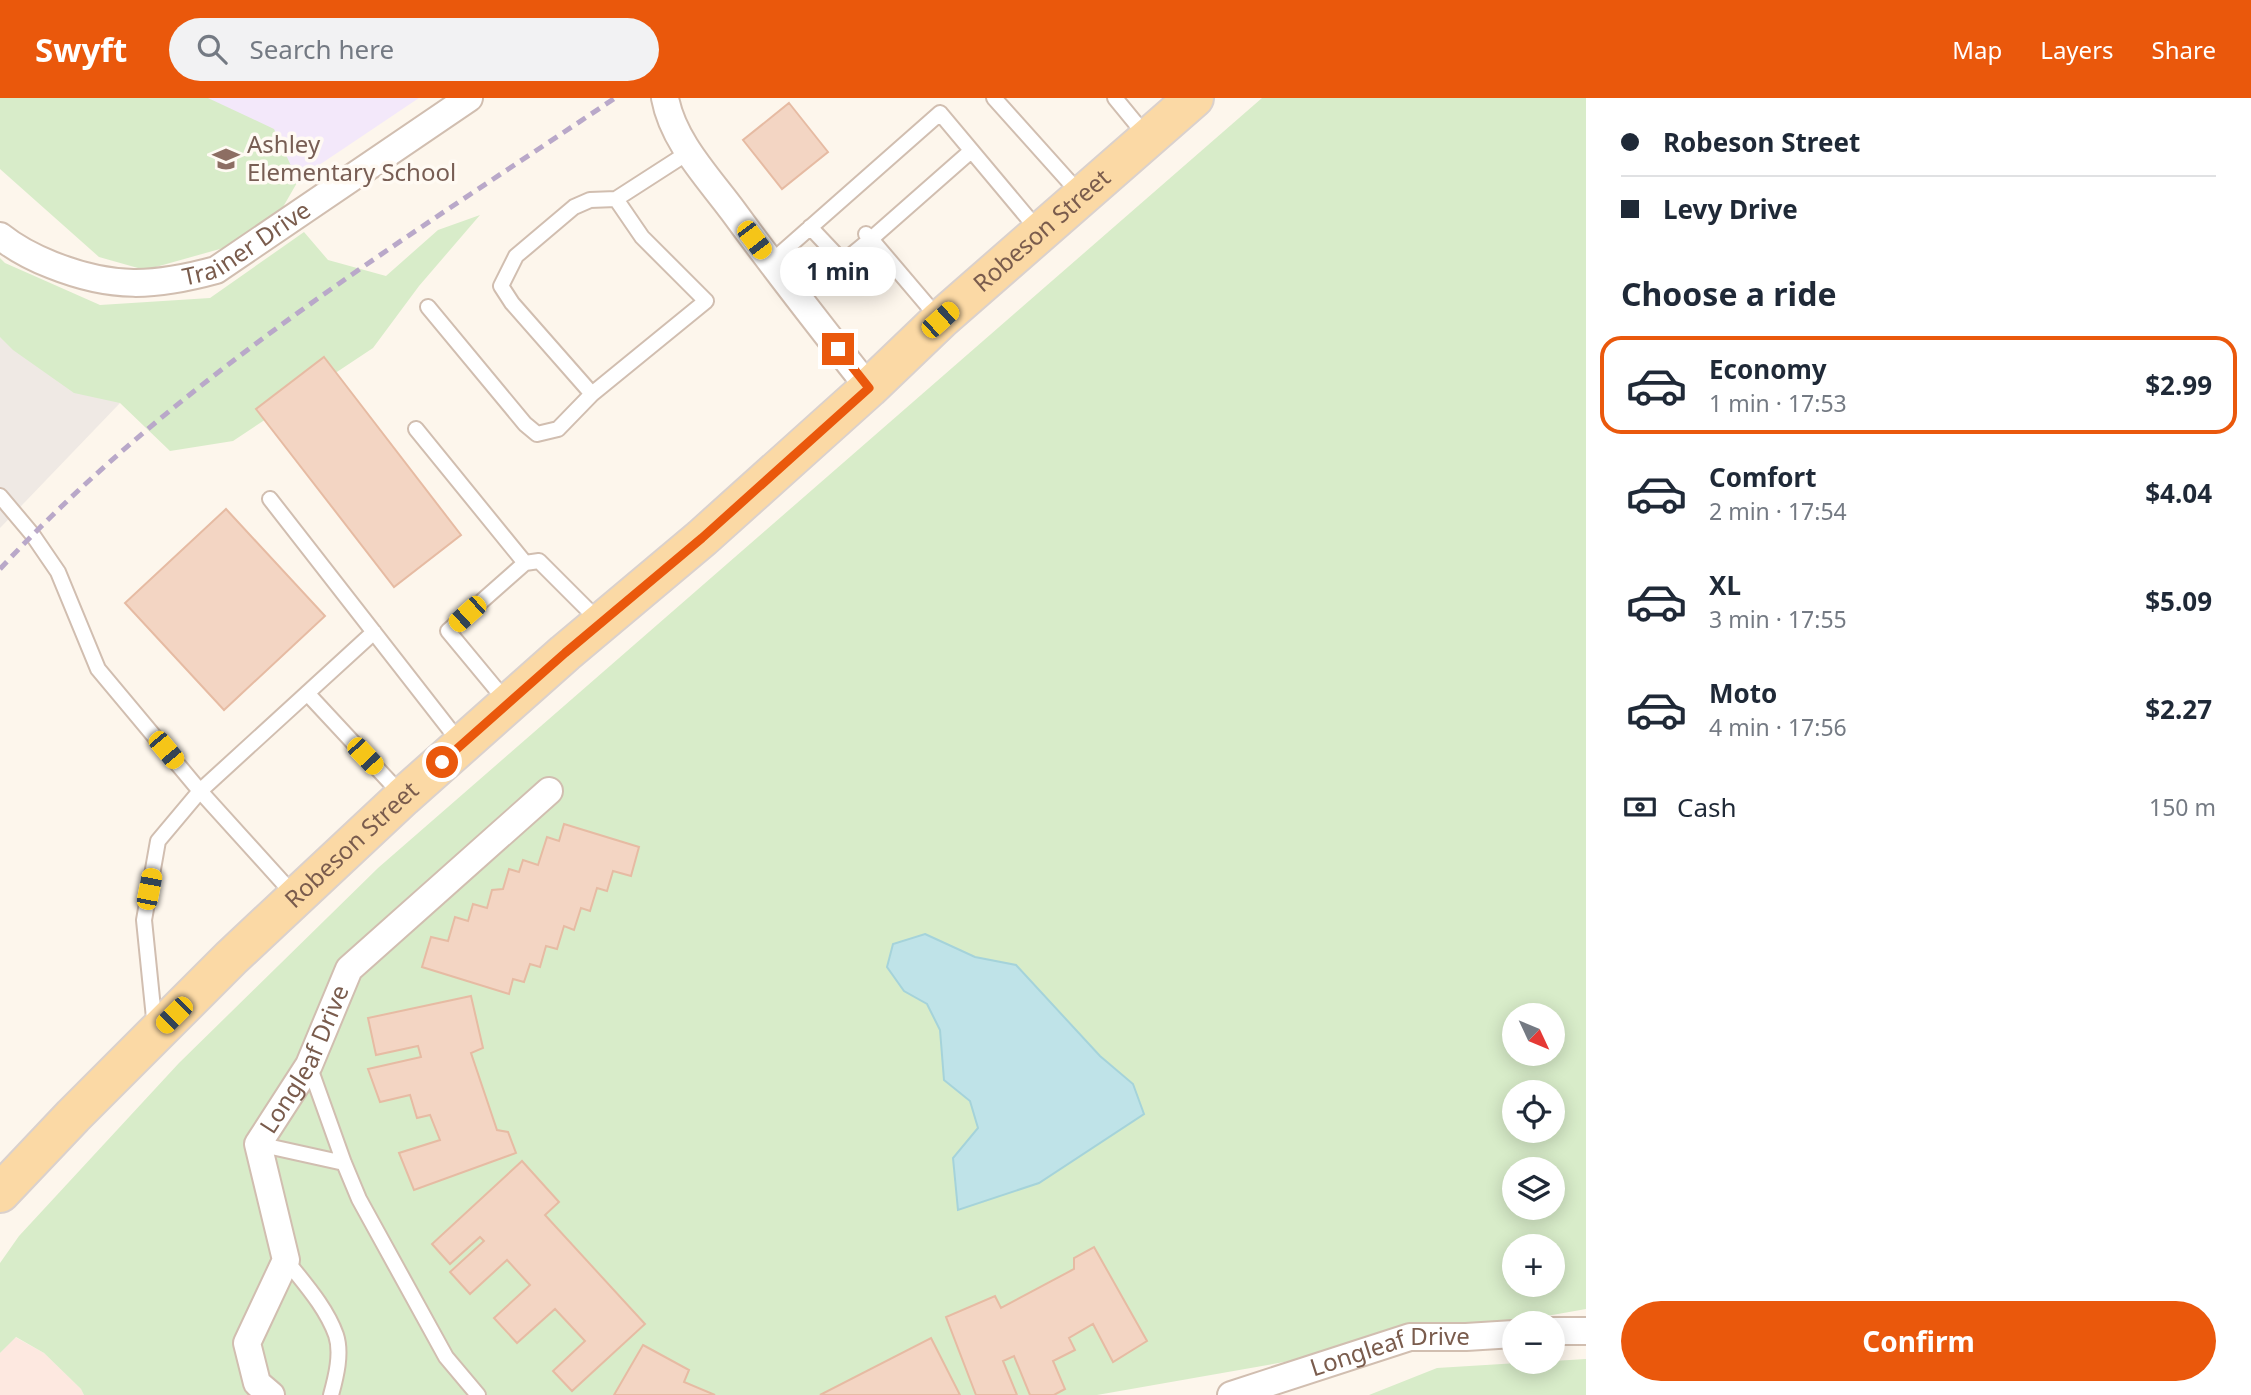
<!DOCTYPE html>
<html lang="en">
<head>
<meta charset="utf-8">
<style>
  body { margin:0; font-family:"Noto Sans",sans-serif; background:#f2f2f3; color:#1f2937; height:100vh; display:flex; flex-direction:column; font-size:26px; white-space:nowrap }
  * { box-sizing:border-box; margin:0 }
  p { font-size:23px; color:#747a83 }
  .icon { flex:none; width:38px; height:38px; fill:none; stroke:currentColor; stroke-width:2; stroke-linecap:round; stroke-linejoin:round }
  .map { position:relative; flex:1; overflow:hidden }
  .side { display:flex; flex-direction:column; background:#fff; width:665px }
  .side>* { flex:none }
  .top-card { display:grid; align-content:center; height:154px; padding:0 35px; background:#fff }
  .needle { width:46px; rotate:134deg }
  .buttons { position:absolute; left:1502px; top:905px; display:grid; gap:14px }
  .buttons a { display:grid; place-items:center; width:63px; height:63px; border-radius:50%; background:#fff; box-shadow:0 4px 18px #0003; font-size:35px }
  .end { position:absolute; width:32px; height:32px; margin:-16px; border:9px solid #ea580c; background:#fff; box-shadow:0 0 0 4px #fff }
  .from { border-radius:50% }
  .bubble { position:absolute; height:49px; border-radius:24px; background:#fff; box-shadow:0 4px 18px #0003; font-size:23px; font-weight:700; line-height:49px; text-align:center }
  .car { position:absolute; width:21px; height:42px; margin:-21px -10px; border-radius:9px; box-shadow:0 0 5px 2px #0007; background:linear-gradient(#f5c518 24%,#345 0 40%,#f5c518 0 76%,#345 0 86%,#f5c518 0) }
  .top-card b { display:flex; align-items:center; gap:24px; height:66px; font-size:26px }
  .top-card b+b { border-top:2px solid #e0e1e3 }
  .top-card i { width:18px; height:18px; background:#1f2937 }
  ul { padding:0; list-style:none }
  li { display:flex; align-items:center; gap:21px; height:98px; margin:0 14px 10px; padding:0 21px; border:4px solid transparent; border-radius:21px }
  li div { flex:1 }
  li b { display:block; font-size:26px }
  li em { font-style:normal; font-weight:700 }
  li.active { border-color:#ea580c }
  li>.icon { width:63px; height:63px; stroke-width:1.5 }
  h2 { padding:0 35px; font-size:32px; line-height:84px }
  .pay { display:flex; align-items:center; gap:18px; height:77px; padding:0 35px; font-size:26px }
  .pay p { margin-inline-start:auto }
  .action { display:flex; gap:14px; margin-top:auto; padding:14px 35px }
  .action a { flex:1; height:80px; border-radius:42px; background:#ea580c; color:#fff; font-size:28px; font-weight:700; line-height:80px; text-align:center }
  header { display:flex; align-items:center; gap:42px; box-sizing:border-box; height:98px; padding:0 35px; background:#ea580c; color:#fff }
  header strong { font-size:33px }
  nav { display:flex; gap:38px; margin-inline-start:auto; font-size:24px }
  .search { width:490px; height:63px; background:#f2f2f3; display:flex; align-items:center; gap:18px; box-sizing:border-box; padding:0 24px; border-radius:38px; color:#747a83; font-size:26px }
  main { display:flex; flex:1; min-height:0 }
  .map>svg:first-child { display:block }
  .commercial { fill:#fde8e0 }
  .industrial { fill:#efe9e4 }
  .education { fill:#f3e8fa }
  .green { fill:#d8ecc9; fill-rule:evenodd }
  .water { fill:#bfe3e8; stroke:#a5d3da; stroke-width:2 }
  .building { fill:#f3d5c3; stroke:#e6bba3; stroke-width:2 }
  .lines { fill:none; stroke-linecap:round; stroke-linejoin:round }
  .lane-casing { stroke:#d1beb0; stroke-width:18 }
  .street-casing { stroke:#d1beb0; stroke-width:30 }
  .primary-casing { stroke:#dad1cd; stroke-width:42 }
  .lane { stroke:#fff; stroke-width:14 }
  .street { stroke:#fff; stroke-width:26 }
  .primary { stroke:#fbd9a5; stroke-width:38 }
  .rail { stroke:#b9a8c9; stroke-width:5; stroke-dasharray:10 7; stroke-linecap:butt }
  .route { stroke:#ea580c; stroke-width:9 }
  .labels { text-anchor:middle; stroke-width:7; stroke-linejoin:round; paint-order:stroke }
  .education-label { font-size:24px; fill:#785e54; stroke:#fffaf3; text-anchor:start }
  .street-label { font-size:24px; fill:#7a5c4d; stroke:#fffaf3 }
</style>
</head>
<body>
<header>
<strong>Swyft</strong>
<div class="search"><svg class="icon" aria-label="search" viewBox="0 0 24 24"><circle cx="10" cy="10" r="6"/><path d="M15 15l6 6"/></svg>Search here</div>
<nav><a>Map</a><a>Layers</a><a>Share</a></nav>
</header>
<main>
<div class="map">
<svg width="1586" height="1297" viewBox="0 0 1586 1297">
  <rect width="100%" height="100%" fill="#fdf6ec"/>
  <path class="commercial" d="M 15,1239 L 44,1255 L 81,1291 L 84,1297 L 0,1297 L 0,1255 Z"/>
  <path class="industrial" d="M 0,192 L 120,305 L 0,430 Z"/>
  <path class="education" d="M 27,0 L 419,0 L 267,102 Z"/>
  <path class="green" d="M 0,0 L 208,0 L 274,31 L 298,83 L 283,109 L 227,149 L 145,172 L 99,159 L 0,71 Z
    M 1262,0 L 1586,0 L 1586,1211 L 1097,1297 L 84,1297 L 81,1291 L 44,1255 L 16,1239 L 0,1255 L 0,1165 L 19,1138 L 179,965 L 378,770 ZM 1514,917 L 1552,917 L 1552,956 L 1514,956 ZM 1514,994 L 1552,994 L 1552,1032 L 1514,1032 ZM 1514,1071 L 1552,1071 L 1552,1110 L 1514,1110 ZM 1514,1148 L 1552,1148 L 1552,1186 L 1514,1186 Z
    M 480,117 L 419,188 L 373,250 L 233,343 L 170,353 L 120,305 L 74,295 L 13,252 L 0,239 L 0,160 L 5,165 L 100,207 L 210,200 L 304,134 L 328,162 L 386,178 L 438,132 Z
    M 1586,1261 L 1586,1297 L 1369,1297 L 1437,1270 Z"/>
  <path class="water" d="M 925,836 L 975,859 L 1016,867 L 1100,958 L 1133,986 L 1144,1016 L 1039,1085 L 958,1112 L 953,1060 L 978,1030 L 970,1003 L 944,982 L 940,932 L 927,906 L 904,893 L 887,869 L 893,846 Z"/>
  <path class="building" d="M 789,5 L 828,54 L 782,91 L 743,42 Z
    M 324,259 L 461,437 L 394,489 L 256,311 Z
    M 226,411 L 325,518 L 224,612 L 125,505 Z
    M 564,726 L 639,749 L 631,778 L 613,773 L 607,793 L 597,790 L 590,813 L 581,810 L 574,832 L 564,828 L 557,851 L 546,848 L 540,869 L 530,866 L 524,884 L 513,881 L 509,896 L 422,869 L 431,839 L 448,843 L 455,819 L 468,823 L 473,806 L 487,810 L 492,792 L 503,791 L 509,771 L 519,774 L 523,762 L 538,767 L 547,739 L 559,743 Z
    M 471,898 L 483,950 L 471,955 L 497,1032 L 508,1034 L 516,1055 L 414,1092 L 399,1055 L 440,1042 L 430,1017 L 417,1020 L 410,997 L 380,1004 L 368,971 L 421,959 L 418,948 L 376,957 L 368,920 Z
    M 522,1063 L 559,1104 L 545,1117 L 645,1226 L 572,1293 L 553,1273 L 585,1243 L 555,1211 L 517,1245 L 494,1220 L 530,1187 L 507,1162 L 470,1196 L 450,1174 L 484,1143 L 480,1139 L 450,1166 L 432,1146 Z
    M 1094,1149 L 1147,1243 L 1113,1264 L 1093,1226 L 1069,1240 L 1075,1252 L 1053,1263 L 1065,1291 L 1054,1297 L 1030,1297 L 1014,1258 L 1003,1263 L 1017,1297 L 976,1297 L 946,1219 L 995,1198 L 1001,1210 L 1074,1171 L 1074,1160 Z
    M 931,1240 L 960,1297 L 820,1297 Z
    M 643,1247 L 689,1272 L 684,1284 L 715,1297 L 614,1297 Z"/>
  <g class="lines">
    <defs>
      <path id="lane" d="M 994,0 L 1081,97
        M 1115,0 L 1147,39
        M 810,129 L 843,164 L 871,141 L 866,136
        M 771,164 L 940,15 L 1038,132
        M 428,209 L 525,326 L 537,336 L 558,331 L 592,296 L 706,203 L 642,139 L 616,101 L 689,54
        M 939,221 L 871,141 L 971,53
        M 592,296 L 512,205 L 501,188 L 516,158 L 574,109 L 590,102 L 616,101
        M 416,331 L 525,465 L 448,533 L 506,603
        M 0,398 L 32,436 L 58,474 L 98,571 L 200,693 L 374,534
        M 270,401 L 461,646
        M 525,465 L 539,463 L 600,524
        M 307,595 L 401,696
        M 155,930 L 144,822 L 158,743 L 200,693 L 295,798
        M 309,967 L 344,1065 L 359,1101 L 446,1259 L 478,1297
        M 258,1046 L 344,1065
        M 286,1162 C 304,1185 326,1209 336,1237 C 342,1255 336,1279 331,1297"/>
      <g id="street">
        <path d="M 665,0 C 673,43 707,78 733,113 C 777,173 823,232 869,290"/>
        <path id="s1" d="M 0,138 C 15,150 34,160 52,167 C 112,191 154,189 216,172 L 469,0"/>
        <path d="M 1552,1233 L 1586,1233"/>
        <path id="s2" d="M 271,1297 L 257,1285 L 247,1245 L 286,1162 L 258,1046 L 309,967 L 349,871 L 549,693"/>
        <path id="s3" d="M 1231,1297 L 1410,1239 L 1466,1239 L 1514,1236"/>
      </g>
      <g id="primary">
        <path id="s4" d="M 0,1095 L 73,1018 L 231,860 L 403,699 L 565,555 L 702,440 L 869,290 L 940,222 L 1194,0"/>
      </g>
    </defs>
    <use href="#lane" class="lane-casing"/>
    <use href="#street" class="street-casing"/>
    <use href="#primary" class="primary-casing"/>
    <use href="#lane" class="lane"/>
    <use href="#street" class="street"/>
    <use href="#primary" class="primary"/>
    <path class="rail" d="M 0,471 C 177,280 401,144 615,0"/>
  </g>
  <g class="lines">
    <path class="route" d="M 442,664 L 565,555 L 702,440 L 869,290 L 838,251"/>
  </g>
  <defs>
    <symbol id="school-bare" viewBox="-9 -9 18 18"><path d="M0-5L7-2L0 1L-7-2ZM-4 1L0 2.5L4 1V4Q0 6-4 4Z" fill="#8d6e63" stroke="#fffaf3" stroke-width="2.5" paint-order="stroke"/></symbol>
  </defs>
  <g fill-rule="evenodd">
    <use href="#school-bare" x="207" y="42" width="38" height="38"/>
  </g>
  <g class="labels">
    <g class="education-label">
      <text x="247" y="55">Ashley<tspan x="247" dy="28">Elementary School</tspan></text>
    </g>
    <g class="street-label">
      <text dy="8" stroke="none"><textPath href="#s4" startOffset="1419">Robeson Street</textPath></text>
      <text dy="8" stroke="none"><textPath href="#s1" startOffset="266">Trainer Drive</textPath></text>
      <text dy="8" stroke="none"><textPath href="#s4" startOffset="495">Robeson Street</textPath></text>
      <text dy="8" stroke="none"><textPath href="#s2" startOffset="368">Longleaf Drive</textPath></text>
      <text dy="8" stroke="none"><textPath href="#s3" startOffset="166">Longleaf Drive</textPath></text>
    </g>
  </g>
</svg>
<div class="buttons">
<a><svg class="needle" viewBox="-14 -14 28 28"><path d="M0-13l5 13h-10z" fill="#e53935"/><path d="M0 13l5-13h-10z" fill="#747a83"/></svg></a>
<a><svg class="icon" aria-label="locate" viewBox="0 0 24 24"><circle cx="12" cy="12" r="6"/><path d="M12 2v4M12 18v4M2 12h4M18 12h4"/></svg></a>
<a><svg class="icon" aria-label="layers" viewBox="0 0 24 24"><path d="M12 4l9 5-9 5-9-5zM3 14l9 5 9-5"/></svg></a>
<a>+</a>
<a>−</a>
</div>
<i class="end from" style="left:442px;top:664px"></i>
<i class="end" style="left:838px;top:251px"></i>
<div class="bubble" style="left:780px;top:149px;width:116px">1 min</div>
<i class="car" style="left:754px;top:142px;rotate:143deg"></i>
<i class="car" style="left:940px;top:222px;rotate:48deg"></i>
<i class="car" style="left:467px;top:516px;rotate:228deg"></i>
<i class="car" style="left:166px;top:652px;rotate:140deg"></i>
<i class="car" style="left:365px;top:658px;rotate:137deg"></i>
<i class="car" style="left:149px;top:791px;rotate:11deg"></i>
<i class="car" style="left:174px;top:917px;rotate:225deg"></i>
</div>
<section class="side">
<div class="top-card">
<b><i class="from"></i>Robeson Street</b>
<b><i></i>Levy Drive</b>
</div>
<h2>Choose a ride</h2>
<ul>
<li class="active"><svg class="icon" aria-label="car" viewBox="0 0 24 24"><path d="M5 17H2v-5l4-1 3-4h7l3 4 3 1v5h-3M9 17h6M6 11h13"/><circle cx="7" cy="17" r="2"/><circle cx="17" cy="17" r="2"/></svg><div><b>Economy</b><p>1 min · 17:53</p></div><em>$2.99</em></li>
<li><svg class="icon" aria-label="car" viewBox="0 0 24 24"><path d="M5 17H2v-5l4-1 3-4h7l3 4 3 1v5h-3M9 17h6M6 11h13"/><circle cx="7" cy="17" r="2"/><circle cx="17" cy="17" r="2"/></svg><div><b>Comfort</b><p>2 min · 17:54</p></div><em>$4.04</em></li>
<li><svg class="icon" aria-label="car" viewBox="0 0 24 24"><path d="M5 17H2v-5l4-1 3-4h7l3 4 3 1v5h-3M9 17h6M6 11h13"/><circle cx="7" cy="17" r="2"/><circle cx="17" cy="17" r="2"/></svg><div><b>XL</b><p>3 min · 17:55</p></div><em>$5.09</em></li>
<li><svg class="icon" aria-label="car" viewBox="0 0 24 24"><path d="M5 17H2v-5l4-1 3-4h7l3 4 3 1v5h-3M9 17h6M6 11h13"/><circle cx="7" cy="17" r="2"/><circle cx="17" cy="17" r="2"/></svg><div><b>Moto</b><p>4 min · 17:56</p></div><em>$2.27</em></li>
</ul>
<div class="pay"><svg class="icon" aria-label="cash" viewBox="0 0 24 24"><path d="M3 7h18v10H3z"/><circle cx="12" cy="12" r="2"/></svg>Cash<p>150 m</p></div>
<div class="action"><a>Confirm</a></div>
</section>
</main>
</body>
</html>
